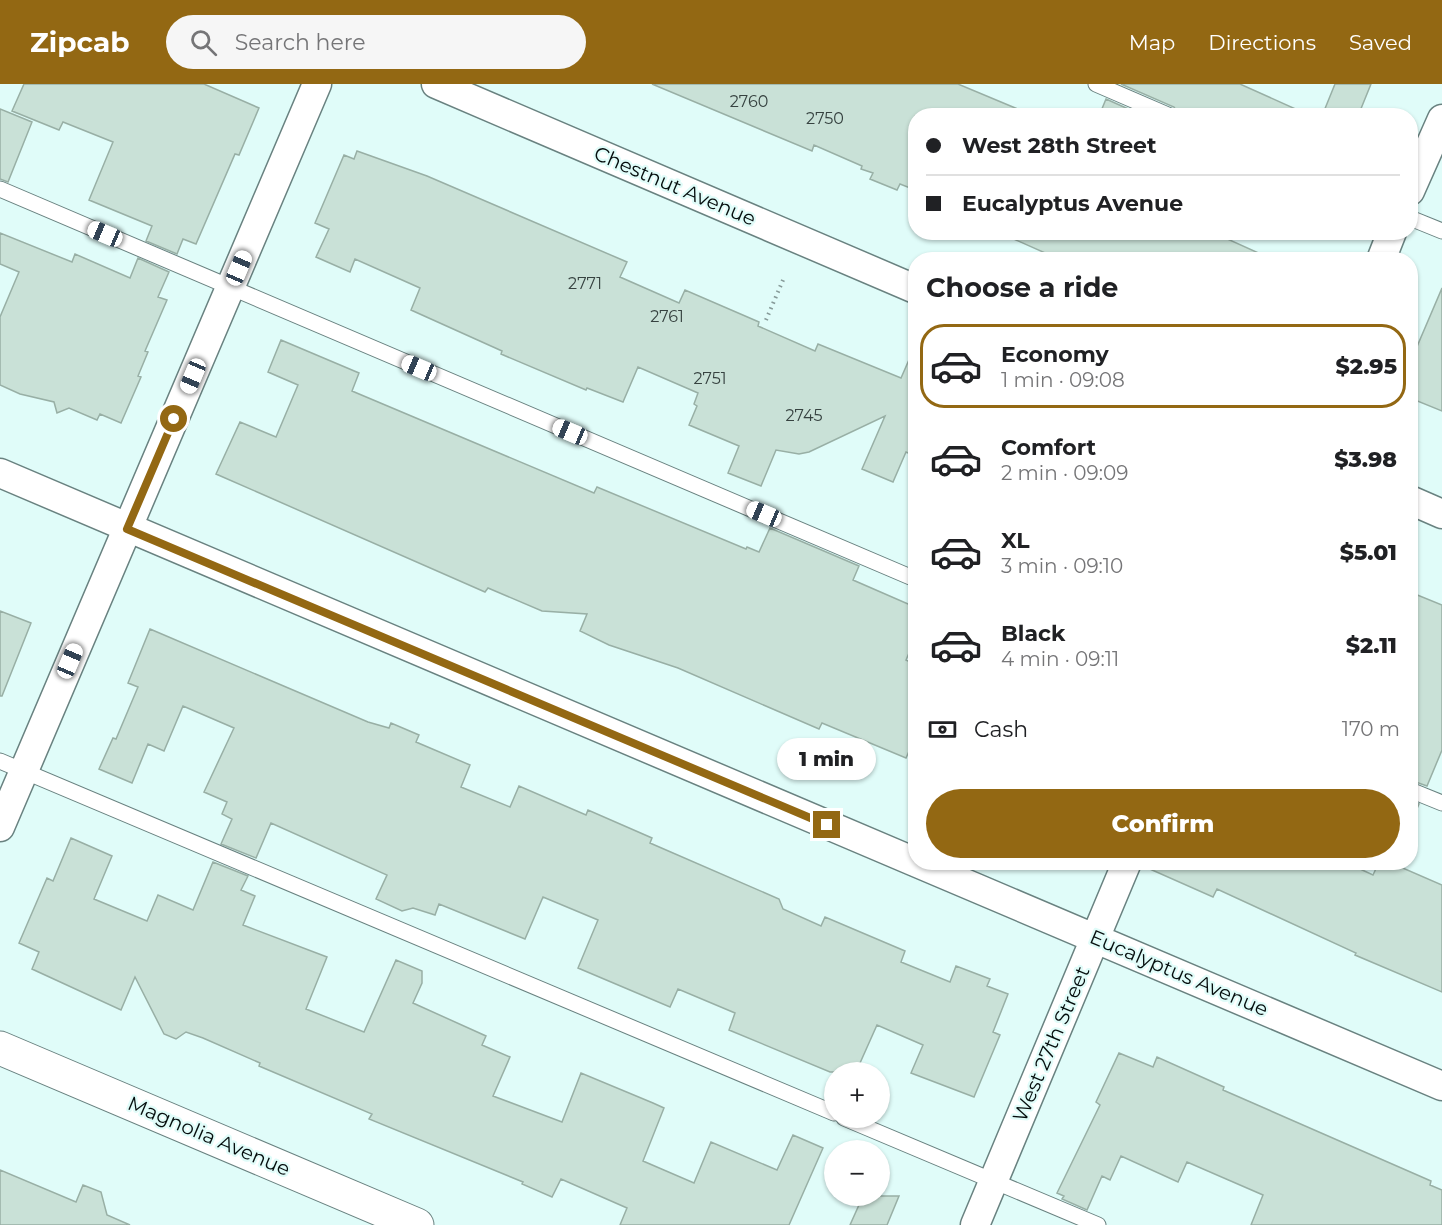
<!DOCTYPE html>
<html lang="en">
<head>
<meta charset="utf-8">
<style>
  body { margin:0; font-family:Montserrat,sans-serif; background:#f6f6f6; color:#202124; height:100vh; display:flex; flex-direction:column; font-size:22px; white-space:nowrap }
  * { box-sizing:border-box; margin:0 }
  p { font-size:20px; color:#757577 }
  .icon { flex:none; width:33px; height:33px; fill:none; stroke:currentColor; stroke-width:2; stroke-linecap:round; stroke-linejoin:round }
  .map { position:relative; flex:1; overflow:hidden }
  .panel { position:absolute; left:908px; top:168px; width:510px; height:618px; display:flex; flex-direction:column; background:#fff; border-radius:24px; box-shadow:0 2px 4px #0004 }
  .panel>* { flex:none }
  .top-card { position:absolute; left:908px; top:24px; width:510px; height:132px; border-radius:24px; box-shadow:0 2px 4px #0004; display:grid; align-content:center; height:132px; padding:0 18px; background:#fff }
  .buttons { position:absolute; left:824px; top:978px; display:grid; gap:12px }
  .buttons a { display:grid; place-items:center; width:66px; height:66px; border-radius:50%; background:#fff; box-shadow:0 2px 4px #0004; font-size:30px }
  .end { position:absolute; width:27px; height:27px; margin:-14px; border:8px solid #936813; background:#fff; box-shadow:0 0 0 3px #fff }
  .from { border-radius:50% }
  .bubble { position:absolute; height:42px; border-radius:21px; background:#fff; box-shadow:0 2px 4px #0004; font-size:20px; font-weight:800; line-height:42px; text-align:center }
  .car { position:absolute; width:18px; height:36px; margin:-18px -9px; border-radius:8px; box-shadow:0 0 4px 2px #0007; background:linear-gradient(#fff 24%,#345 0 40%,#fff 0 76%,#345 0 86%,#fff 0) }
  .top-card b { display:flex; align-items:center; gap:21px; height:57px; font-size:22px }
  .top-card b+b { border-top:2px solid #e0e0e0 }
  .top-card i { width:15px; height:15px; background:#202124 }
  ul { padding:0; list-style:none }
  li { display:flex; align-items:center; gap:18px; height:84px; margin:0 12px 9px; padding:0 6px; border:3px solid transparent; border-radius:24px }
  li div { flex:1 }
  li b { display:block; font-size:22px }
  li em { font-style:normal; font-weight:800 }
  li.current { border-color:#936813 }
  li>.icon { width:54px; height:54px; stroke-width:1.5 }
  h2 { padding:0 18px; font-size:27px; line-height:72px }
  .pay { display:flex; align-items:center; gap:15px; height:66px; padding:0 18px; font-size:22px }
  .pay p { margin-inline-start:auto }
  .button { display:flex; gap:12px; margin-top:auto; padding:12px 18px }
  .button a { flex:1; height:69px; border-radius:36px; background:#936813; color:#fff; font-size:24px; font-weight:800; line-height:69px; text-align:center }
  header { display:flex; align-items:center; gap:36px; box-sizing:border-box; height:84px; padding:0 30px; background:#936813; color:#fff }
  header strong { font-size:28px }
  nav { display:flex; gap:33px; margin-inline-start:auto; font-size:21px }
  .search { width:420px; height:54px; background:#f6f6f6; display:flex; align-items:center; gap:15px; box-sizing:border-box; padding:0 21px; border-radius:33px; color:#757577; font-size:22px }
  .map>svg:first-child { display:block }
  .building { fill:#c9e1d7; stroke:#98afa5; stroke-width:1.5 }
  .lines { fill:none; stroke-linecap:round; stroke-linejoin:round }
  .lane-casing { stroke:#698280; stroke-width:17 }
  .street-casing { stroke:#698280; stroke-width:31 }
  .secondary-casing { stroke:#698280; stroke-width:35 }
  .path { stroke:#869a98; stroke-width:4; stroke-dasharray:1.5 4.5; stroke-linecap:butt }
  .lane { stroke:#fff; stroke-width:15 }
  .street { stroke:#fff; stroke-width:28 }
  .secondary { stroke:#fff; stroke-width:33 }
  .route { stroke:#936813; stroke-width:8 }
  .labels { text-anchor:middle; stroke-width:4.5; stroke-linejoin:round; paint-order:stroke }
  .number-label { font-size:16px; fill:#364240 }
  .street-label { font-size:20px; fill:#050d0d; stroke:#e0fcf9 }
</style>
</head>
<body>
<header>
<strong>Zipcab</strong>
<div class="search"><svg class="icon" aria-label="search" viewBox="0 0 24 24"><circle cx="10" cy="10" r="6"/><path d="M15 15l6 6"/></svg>Search here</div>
<nav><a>Map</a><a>Directions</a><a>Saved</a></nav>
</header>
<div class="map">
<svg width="1442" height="1141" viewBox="0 0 1442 1141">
  <rect width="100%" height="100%" fill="#e0fcf9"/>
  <path class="building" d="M 24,0 L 204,0 L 259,24 L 239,71 L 235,70 L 196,160 L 183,155 L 177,170 L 146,157 L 152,142 L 89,116 L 113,58 L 63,38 L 59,46 L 12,27 Z
    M 652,0 L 958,0 L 1032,31 L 915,32 L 915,106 L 900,100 L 897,106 L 870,95 L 873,89 L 861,85 L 862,82 L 814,61 L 812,67 Z
    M 1121,0 L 1240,0 L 1311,32 L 1180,32 L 1174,23 Z
    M 1335,0 L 1371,0 L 1358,32 L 1322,32 Z
    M 1106,15 L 1144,32 L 1099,32 Z
    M 0,25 L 32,38 L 8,98 L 0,95 Z
    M 357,67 L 427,92 L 627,178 L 620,193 L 679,219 L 685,206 L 759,238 L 758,242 L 815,267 L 818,260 L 901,294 L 915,262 L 915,372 L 906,368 L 893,398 L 862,385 L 885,332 L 809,368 L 799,370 L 776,366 L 761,402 L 728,389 L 739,362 L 689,341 L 697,322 L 694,320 L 698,309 L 638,283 L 623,318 L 587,304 L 586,306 L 501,270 L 502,267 L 411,226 L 420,204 L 355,175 L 350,188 L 316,173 L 329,145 L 315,139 L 344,71 L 354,75 Z
    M 998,148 L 1212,148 L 1274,176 L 1061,176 Z
    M 0,149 L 72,178 L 75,170 L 130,194 L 138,174 L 169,188 L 158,213 L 167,216 L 145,267 L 148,268 L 138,292 L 141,293 L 121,339 L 100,330 L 97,336 L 69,324 L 57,329 L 54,318 L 20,310 L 0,301 L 0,233 L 19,188 L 0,180 Z
    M 1442,204 L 1442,327 L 1410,314 L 1410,279 Z
    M 281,256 L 359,289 L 352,307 L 594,409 L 597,403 L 746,465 L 747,463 L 759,468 L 770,444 L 859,482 L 853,496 L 915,523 L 915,555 L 906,576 L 915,580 L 915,654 L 906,674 L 822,639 L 819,645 L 678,584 L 609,561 L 580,547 L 587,530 L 542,527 L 488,504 L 485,508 L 216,390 L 240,338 L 276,353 L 298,301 L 268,288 Z
    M 1410,508 L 1442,521 L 1442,666 L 1427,702 L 1410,696 Z
    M 0,527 L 31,539 L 2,612 L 0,612 Z
    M 150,545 L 368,638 L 389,644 L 391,639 L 419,651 L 416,658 L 470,681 L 461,703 L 510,723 L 519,702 L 586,731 L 588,726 L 652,754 L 650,759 L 779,815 L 783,825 L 821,842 L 825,833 L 905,867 L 901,878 L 950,898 L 956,882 L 990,895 L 987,902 L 1008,910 L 993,948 L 1000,951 L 974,1013 L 911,989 L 923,961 L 877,941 L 856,988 L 830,988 L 729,946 L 735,929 L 678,905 L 670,923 L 578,884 L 598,836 L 543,813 L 525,855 L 439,820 L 435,831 L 413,824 L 402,827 L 376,815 L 387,791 L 271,739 L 256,774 L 221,760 L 232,735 L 222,730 L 227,718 L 204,708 L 234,644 L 183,622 L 164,667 L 148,660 L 132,699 L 99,685 L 113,654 L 116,655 L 138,603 L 128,599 Z
    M 1410,717 L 1419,720 L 1410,741 Z
    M 71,754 L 112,772 L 94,815 L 147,837 L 158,811 L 193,826 L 213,778 L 248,792 L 241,806 L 255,812 L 243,841 L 327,873 L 306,925 L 364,948 L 396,876 L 422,887 L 422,899 L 413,919 L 486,952 L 482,961 L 510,973 L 493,1012 L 562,1038 L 581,989 L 653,1019 L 664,1024 L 643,1077 L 694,1099 L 711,1058 L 777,1086 L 793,1051 L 823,1064 L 789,1141 L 620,1141 L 627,1124 L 561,1095 L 552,1113 L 522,1100 L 523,1098 L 369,1035 L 372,1030 L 259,982 L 260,979 L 203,954 L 186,948 L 176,955 L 164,950 L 135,893 L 121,926 L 32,885 L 39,868 L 19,859 L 47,794 L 53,797 Z
    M 1143,778 L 1345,778 L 1373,791 L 1379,778 L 1389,778 L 1442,801 L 1442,908 L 1355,871 L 1356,869 L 1217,805 L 1213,813 L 1143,782 Z
    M 1119,969 L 1153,983 L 1157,973 L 1224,1003 L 1223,1006 L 1431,1097 L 1430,1101 L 1442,1106 L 1442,1141 L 1251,1141 L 1263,1111 L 1187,1078 L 1178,1098 L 1121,1072 L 1110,1096 L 1102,1092 L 1087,1126 L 1062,1115 L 1064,1112 L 1057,1109 L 1100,1021 L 1096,1018 Z
    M 0,1086 L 76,1118 L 83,1101 L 101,1108 L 107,1131 L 130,1141 L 0,1141 Z
    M 863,1112 L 899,1112 L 887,1141 L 850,1141 Z"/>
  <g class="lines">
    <defs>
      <path id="lane" d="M 1096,0 L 1170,32
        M 0,105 L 915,495
        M 1410,134 L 1442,147
        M 0,677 L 834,1029
        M 1410,706 L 1442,719
        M 844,1034 L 1098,1141"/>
      <path id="street" d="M 436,0 L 915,205
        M 1410,107 L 1442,35
        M 1381,176 L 1392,148
        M 0,389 L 915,778
        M 1410,416 L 1442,430
        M 0,743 L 317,0
        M 915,778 L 1442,1002
        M 975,1141 L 1127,778"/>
      <path id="secondary" d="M 0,964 L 417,1141"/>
    </defs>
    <use href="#lane" class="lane-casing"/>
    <use href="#street" class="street-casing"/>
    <use href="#secondary" class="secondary-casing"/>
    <path class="path" d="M 766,236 L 783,196"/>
    <use href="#lane" class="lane"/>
    <use href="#street" class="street"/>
    <use href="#secondary" class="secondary"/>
  </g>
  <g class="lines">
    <path class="route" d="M 174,335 L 127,445 L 827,741"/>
  </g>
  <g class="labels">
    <g class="number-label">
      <text x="749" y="23">2760</text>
      <text x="825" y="40">2750</text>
      <text x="585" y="205">2771</text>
      <text x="667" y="238">2761</text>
      <text x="710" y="300">2751</text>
      <text x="804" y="337">2745</text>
    </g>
    <g class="street-label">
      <text transform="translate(675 102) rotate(23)" y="7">Chestnut Avenue</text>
      <text transform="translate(1179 889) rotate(23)" y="7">Eucalyptus Avenue</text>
      <text transform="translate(1051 960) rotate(-67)" y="7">West 27th Street</text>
      <text transform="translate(209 1052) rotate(23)" y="7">Magnolia Avenue</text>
    </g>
  </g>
</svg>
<div class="buttons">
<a>+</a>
<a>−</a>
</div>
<i class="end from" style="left:174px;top:335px"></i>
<i class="end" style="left:827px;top:741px"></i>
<div class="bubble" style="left:777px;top:654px;width:99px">1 min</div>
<i class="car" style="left:105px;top:150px;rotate:293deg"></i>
<i class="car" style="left:239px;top:184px;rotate:23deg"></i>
<i class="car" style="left:419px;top:284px;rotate:293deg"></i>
<i class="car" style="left:193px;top:292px;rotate:203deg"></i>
<i class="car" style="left:570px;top:348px;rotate:293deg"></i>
<i class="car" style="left:764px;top:430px;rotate:293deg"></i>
<i class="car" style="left:70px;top:577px;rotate:23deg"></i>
<div class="top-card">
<b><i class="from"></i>West 28th Street</b>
<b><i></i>Eucalyptus Avenue</b>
</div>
<section class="panel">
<h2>Choose a ride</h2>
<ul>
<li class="current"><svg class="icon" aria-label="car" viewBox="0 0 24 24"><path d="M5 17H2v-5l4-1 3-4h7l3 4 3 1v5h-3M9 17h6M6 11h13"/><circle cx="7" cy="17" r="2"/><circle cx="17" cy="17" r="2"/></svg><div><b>Economy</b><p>1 min · 09:08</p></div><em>$2.95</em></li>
<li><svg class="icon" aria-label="car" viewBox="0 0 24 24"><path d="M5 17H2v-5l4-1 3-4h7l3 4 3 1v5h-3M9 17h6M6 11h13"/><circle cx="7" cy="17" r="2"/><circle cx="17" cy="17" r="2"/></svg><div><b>Comfort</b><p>2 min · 09:09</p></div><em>$3.98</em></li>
<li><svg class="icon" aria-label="car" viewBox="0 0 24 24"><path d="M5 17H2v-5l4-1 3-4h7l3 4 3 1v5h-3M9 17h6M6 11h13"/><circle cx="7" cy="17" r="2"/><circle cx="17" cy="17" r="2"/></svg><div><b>XL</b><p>3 min · 09:10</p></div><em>$5.01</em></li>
<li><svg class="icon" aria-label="car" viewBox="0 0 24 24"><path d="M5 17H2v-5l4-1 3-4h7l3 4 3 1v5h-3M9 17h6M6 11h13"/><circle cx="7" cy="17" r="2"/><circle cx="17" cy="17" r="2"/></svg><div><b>Black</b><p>4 min · 09:11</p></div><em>$2.11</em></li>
</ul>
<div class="pay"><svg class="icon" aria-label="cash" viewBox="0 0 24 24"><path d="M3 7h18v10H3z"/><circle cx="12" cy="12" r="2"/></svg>Cash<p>170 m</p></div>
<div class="button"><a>Confirm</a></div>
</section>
</div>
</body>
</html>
